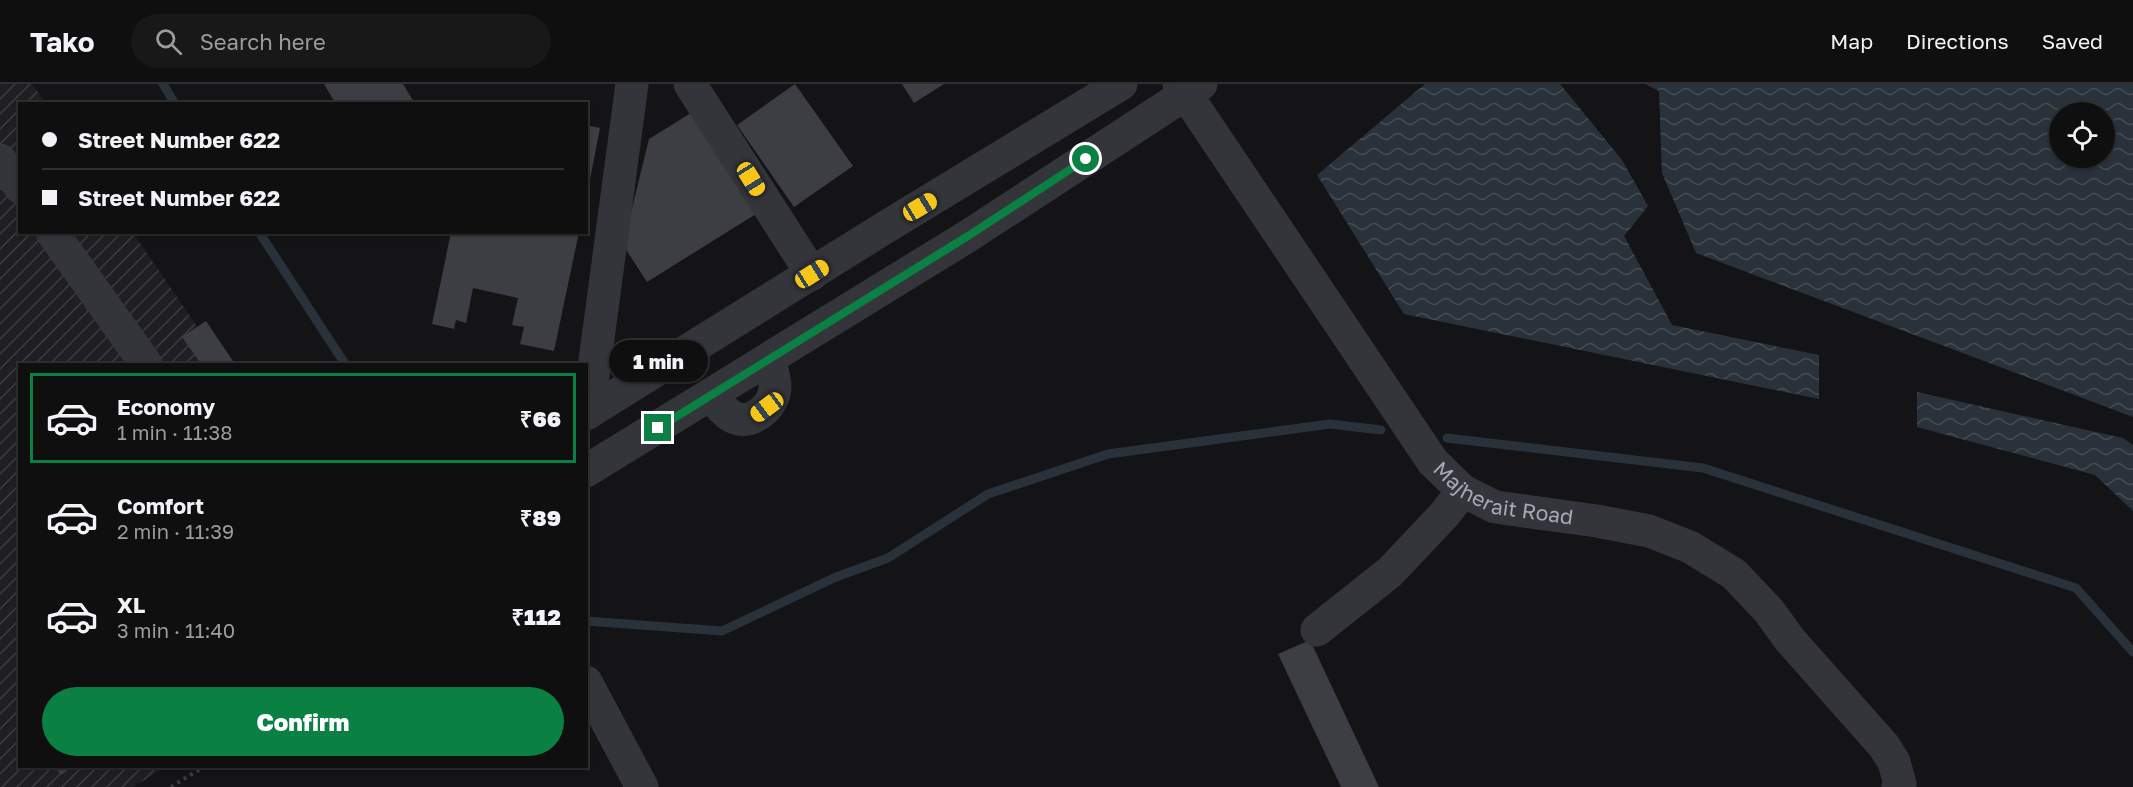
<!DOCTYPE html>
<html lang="en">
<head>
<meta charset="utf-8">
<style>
  body { margin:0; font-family:"Golos Text",sans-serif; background:#181819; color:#f1f3f6; height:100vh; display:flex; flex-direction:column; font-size:22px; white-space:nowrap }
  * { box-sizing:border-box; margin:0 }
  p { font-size:20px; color:#9b9c9f }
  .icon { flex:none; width:33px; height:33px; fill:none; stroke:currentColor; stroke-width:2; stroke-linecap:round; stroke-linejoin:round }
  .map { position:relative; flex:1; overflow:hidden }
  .side { position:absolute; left:18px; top:279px; width:570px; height:405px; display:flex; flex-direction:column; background:#0f0f10; border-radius:0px; box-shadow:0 2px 4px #0004,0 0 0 2px #2f2f30 }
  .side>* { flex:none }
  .guide { position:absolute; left:18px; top:18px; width:570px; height:132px; border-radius:0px; box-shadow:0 2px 4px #0004,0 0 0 2px #2f2f30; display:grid; align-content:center; height:132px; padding:0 24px; background:#0f0f10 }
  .fabs { position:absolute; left:2049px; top:18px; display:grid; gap:12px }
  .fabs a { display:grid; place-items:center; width:66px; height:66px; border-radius:50%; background:#0f0f10; box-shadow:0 2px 4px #0004,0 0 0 2px #2f2f30; font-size:30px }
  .end { position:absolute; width:27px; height:27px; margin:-14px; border:8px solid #0b8043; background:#fff; box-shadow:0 0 0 3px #fff }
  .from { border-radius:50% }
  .bubble { position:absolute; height:42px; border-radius:21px; background:#0f0f10; box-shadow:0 2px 4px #0004,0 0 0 2px #2f2f30; font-size:20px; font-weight:800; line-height:42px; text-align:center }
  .car { position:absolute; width:18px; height:36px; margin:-18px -9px; border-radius:8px; box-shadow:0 0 4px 2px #0007; background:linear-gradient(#f5c518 24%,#345 0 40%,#f5c518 0 76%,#345 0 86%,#f5c518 0) }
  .guide b { display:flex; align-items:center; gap:21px; height:57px; font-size:22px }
  .guide b+b { border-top:2px solid #2f2f30 }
  .guide i { width:15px; height:15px; background:#f1f3f6 }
  ul { padding:10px 0 0; list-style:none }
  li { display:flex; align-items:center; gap:18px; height:90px; margin:0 12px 9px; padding:0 12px; border:3px solid transparent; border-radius:0px }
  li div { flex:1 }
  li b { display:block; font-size:22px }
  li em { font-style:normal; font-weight:800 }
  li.on { border-color:#0b8043 }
  li>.icon { width:54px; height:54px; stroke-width:1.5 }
  .action { display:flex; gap:12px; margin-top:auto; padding:12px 24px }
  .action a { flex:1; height:69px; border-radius:36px; background:#0b8043; color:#fff; font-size:24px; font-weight:800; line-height:69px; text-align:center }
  header { display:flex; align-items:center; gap:36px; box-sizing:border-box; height:84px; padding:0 30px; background:#0f0f10; border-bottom:2px solid #2f2f30 }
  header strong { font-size:28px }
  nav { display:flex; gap:33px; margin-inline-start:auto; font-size:21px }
  .search { width:420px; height:54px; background:#181819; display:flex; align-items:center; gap:15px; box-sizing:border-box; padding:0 21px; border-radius:33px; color:#9b9c9f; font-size:22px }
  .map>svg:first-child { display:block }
  .industrial { fill:url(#industrial-furrows) }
  .water { fill:url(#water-waves); fill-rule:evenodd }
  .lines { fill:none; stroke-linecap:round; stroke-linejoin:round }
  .stream { stroke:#29323a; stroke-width:9 }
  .building { fill:#3d3e43 }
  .path { stroke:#3a3c42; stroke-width:4; stroke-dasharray:3 4.5; stroke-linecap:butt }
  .minor { stroke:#34353b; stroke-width:33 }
  .route { stroke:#0b8043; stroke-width:8 }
  .labels { text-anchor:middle; stroke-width:4.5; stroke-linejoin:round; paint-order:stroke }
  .street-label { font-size:21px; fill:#a4aab7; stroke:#0f0f11 }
</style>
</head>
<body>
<header>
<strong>Tako</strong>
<div class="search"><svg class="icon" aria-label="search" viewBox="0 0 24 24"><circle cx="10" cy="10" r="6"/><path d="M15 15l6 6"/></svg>Search here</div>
<nav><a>Map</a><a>Directions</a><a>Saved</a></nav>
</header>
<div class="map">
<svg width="2133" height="703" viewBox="0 0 2133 703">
  <defs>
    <pattern id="industrial-furrows" width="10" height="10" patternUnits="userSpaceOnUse" patternTransform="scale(1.5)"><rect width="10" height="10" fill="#1f1f23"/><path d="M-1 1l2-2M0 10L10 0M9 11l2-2" fill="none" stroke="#3d3d41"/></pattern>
    <pattern id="water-waves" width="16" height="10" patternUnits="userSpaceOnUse" patternTransform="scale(1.5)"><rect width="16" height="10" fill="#29323a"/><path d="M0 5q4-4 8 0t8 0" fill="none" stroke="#454d54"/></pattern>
  </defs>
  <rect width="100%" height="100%" fill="#141416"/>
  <path class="industrial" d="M 0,0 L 32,0 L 46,19 L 20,20 L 20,148 L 133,149 L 223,280 L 20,280 L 20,682 L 166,683 L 133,703 L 0,703 Z"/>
  <path class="water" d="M 1425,0 L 1560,0 L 1622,76 L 1648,122 L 1624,152 L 1672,241 L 1819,271 L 1819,315 L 1404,230 L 1317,91 Z
    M 1645,0 L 2133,0 L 2133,333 L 1696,169 L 1662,89 L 1659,7 ZM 2104,28 L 2104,74 L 2060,74 L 2060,28 Z
    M 1917,308 L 2123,354 L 2133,361 L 2133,427 L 2095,391 L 1917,343 Z"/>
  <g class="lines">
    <path class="stream" d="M 163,0 L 175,20
      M 259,148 L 345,280
      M 1447,354 L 1703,384 L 2076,504 L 2133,568
      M 586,537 L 722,547 L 836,493 L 888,474 L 988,410 L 1108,370 L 1330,340 L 1381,346"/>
  </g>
  <path class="building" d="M 324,0 L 403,0 L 414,18 L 336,20 Z
    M 795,0 L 853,82 L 794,123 L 737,41 Z
    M 902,0 L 944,0 L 914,19 Z
    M 691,29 L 756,130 L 647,198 L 623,161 L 649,55 Z
    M 586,41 L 600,44 L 588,106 L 586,105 Z
    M 451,148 L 579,148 L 554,267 L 520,260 L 524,243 L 512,241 L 518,214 L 473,204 L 466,239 L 456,236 L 454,245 L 432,240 Z
    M 206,237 L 235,280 L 201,280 L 182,253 Z
    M 1310,556 L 1379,703 L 1341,703 L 1278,570 Z
    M 54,682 L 73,682 L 61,691 Z"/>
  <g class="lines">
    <path class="path" d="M 171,703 L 205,682"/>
    <g class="minor">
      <path d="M 690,0 L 812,190"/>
      <path id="s1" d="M 1179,0 L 1433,378 L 1463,407 L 1495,423 L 1597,437 L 1649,447 L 1690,463 L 1734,490 L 1769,527 L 1790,556 L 1884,662 L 1894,678 L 1900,700 L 1898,703"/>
      <path d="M 0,76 L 20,103"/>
      <path d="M 52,148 L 146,280"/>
      <path d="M 711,311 C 718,319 725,330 735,334 C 753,341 775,321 775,303 C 775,294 771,284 769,275"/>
      <path d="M 588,329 L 632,0"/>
      <path d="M 586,330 L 881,146 L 1121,0"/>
      <path d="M 586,387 L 968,152 L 1201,0"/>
      <path d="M 1317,546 L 1390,488 L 1443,432 L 1463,407"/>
      <path d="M 586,598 L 642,703"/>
    </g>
  </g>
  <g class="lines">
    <path class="route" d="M 658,344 L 968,152 L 1086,75"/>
  </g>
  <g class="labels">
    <g class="street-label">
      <text dy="7" stroke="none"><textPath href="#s1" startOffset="536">Majherait Road</textPath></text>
    </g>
  </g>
</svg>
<div class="fabs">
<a><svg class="icon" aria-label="locate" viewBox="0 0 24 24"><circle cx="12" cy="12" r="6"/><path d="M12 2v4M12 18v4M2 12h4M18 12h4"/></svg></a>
</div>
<i class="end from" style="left:1086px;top:75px"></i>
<i class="end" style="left:658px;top:344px"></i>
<div class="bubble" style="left:609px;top:256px;width:99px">1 min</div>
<i class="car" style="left:751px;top:95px;rotate:148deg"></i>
<i class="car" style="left:920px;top:123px;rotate:59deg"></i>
<i class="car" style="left:812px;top:190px;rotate:58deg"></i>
<i class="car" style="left:767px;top:323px;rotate:233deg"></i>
<div class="guide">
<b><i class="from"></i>Street Number 622</b>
<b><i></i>Street Number 622</b>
</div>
<section class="side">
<ul>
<li class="on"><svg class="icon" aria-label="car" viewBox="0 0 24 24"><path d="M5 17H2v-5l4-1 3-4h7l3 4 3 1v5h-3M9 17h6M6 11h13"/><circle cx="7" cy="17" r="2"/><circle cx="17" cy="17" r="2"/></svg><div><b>Economy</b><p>1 min · 11:38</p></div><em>₹66</em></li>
<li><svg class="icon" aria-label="car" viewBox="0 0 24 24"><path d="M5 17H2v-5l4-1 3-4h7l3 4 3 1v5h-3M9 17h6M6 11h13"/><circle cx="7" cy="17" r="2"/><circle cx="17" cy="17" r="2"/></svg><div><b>Comfort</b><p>2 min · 11:39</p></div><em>₹89</em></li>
<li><svg class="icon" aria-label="car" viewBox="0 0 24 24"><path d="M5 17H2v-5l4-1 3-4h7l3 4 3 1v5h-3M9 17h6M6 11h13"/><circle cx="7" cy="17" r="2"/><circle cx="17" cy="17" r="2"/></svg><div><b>XL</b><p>3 min · 11:40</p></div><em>₹112</em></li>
</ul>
<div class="action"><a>Confirm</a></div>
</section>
</div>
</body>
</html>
